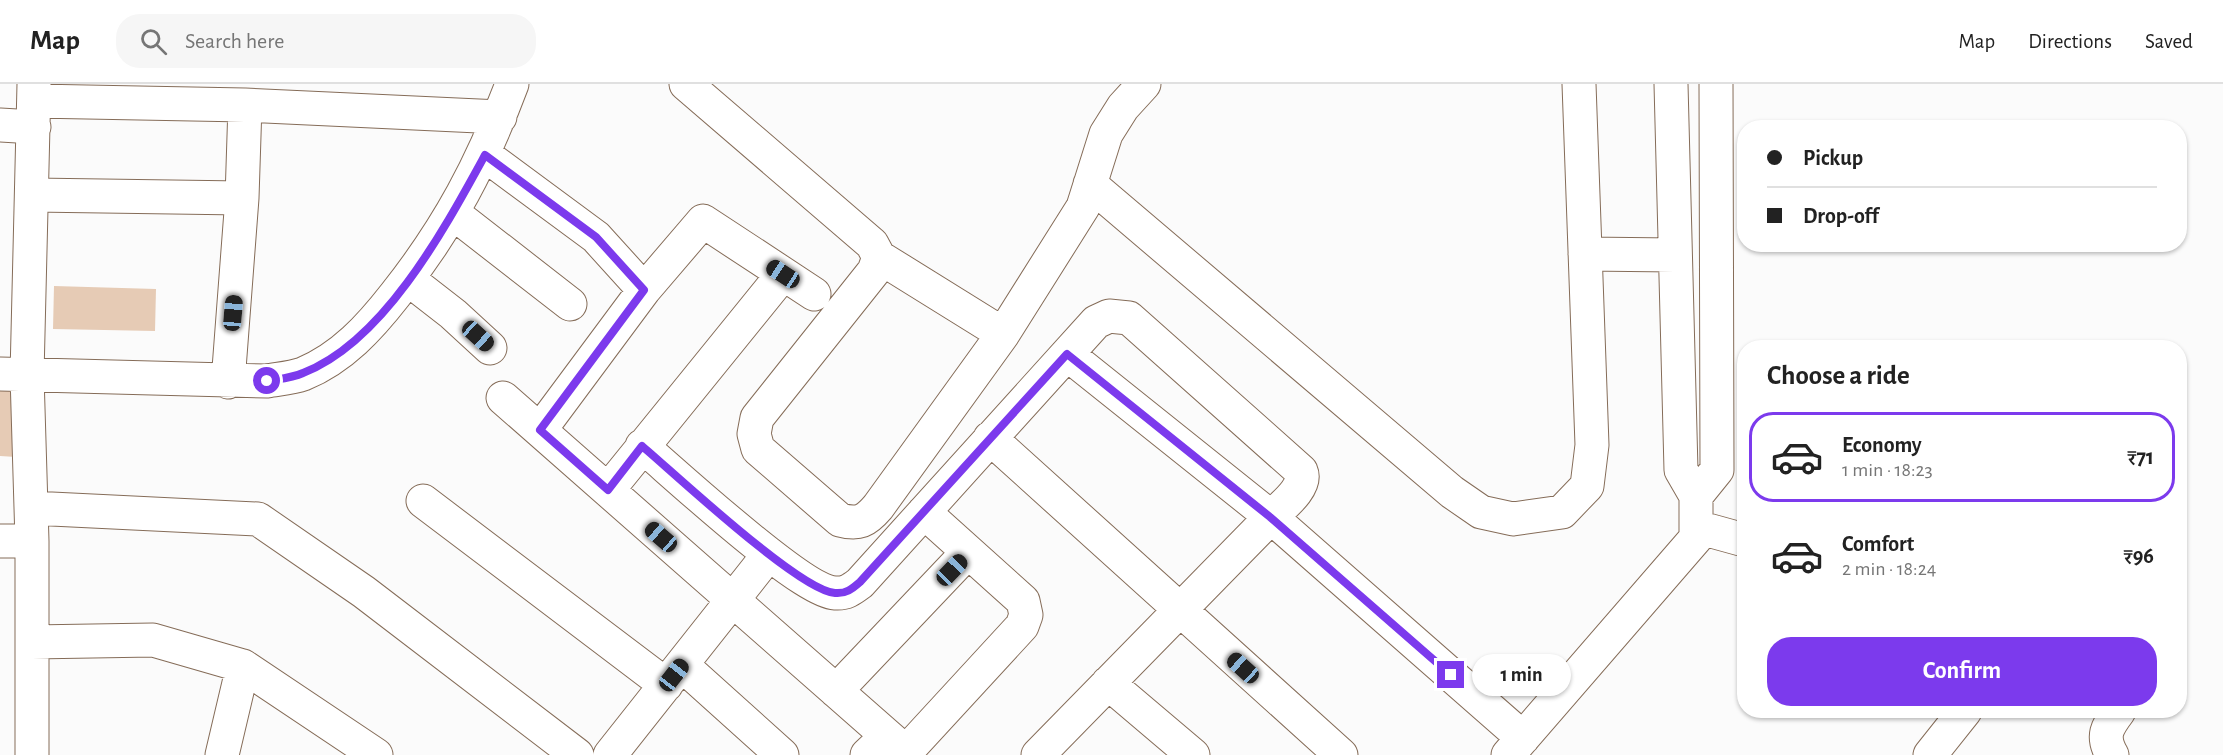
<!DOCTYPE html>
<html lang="en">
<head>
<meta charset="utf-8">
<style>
  body { margin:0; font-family:"Alegreya Sans",sans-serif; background:#f6f6f6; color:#222; height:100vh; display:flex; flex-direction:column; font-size:22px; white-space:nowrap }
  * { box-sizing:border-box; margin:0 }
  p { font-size:20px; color:#767676 }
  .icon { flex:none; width:33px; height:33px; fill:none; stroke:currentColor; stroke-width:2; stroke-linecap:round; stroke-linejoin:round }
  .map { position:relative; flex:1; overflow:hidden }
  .side { position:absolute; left:1737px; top:256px; width:450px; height:378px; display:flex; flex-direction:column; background:#fff; border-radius:24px; box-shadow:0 2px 4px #0004 }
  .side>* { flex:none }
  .top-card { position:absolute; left:1737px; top:36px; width:450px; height:132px; border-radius:24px; box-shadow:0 2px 4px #0004; display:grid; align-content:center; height:132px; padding:0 30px; background:#fff }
  .end { position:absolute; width:27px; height:27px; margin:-14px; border:8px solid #7c3aed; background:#fff; box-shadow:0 0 0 3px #fff }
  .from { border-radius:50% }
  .bubble { position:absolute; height:42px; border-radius:21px; background:#fff; box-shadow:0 2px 4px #0004; font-size:20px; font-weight:600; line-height:42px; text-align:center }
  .car { position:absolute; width:18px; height:36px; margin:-18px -9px; border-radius:8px; box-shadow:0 0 4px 2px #0007; background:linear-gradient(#222 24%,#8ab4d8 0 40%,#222 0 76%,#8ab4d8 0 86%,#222 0) }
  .top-card b { display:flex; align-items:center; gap:21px; height:57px; font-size:22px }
  .top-card b+b { border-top:2px solid #e0e0e0 }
  .top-card i { width:15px; height:15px; background:#222 }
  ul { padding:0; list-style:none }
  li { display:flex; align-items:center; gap:18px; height:90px; margin:0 12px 9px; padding:0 18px; border:3px solid transparent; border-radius:24px }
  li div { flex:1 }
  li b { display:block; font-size:22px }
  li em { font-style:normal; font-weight:600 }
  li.selected { border-color:#7c3aed }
  li>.icon { width:54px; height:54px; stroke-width:1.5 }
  h2 { padding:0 30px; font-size:27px; line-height:72px }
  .primary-button { display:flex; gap:12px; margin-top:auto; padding:12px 30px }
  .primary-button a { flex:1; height:69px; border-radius:24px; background:#7c3aed; color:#fff; font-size:24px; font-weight:600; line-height:69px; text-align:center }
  header { display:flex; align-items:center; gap:36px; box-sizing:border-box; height:84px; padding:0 30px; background:#fff; border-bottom:2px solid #e0e0e0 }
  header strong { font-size:28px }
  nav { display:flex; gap:33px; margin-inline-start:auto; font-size:21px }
  .search { width:420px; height:54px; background:#f6f6f6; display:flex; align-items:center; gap:15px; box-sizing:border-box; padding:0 21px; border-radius:24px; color:#767676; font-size:22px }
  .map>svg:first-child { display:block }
  .building { fill:#e6cbb5 }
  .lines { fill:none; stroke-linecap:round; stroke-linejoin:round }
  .street-casing { stroke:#856c58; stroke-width:35 }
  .street { stroke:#fff; stroke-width:33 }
  .route { stroke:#7c3aed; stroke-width:8 }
</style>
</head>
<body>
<header>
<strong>Map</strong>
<div class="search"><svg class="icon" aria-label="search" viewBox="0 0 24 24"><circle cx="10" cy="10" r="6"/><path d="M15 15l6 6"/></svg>Search here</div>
<nav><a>Map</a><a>Directions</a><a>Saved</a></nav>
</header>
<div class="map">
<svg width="2223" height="671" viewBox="0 0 2223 671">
  <rect width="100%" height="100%" fill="#fbfbfb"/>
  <path class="building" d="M 54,202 L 156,205 L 155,247 L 53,245 Z
    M 0,305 L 18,305 L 16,373 L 0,372 Z"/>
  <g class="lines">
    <defs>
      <path id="street" d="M 686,0 L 872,160 L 879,173 L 874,187 L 757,334 L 754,350 L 758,365 L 840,436 C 859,441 866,437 878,423 L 1003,250 L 1083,123 L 1106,50 L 1123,23 L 1144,0
        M 34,17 L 245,21 L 500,33
        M 0,41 L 34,43
        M 485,71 L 596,153 L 644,206
        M 1090,100 L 1452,408 L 1481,428 L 1513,435 L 1562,428 L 1587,402 L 1592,361 L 1579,0
        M 33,111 L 242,114
        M 453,129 L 570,220
        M 1585,170 L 1675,171
        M 879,173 L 1003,250
        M 408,195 L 453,230 L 490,264
        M 1067,270 L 1271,433 L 1523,654
        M 0,290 L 267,297 C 278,295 292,294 303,290 C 342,274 370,243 395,211 C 449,143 482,80 512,0
        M 228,298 L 242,114 L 245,21
        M 503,314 L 909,671
        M 540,346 L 644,206 L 703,137 L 814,210
        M 990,354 L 1341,671
        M 642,362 C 675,390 801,507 835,509 C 846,510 852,505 860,499 L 1096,238 L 1109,232 L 1129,234 L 1301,387 C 1308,403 1281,423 1271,433 L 1038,671
        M 608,406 L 783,190
        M 1696,412 L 1717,386 L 1716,0
        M 423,417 L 666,601
        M 31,424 L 258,435 L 364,508 L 577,671
        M 1697,443 L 1744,456
        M 0,457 L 32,457
        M 32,558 L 153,556 L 243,582 L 222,671
        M 682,581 L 782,671
        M 243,582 L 376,671
        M 1108,599 L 1193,671
        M 836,607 L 968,468
        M 906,668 L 1022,542 L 1026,531 L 1023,517 L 924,428
        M 32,671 L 32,457 L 27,291 L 34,0
        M 610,671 L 769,470
        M 867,671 L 887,652
        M 1508,671 L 1696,454 L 1696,412 L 1681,386 L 1671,0
        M 1930,671 L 1965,627
        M 2112,671 C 2101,652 2107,643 2119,627"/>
    </defs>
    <use href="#street" class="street-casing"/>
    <use href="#street" class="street"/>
  </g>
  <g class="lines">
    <path class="route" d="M 267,297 C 278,295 292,294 303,289 C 384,258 445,144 485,71 L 596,153 L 644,206 L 540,346 L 608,406 L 642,362 C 675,390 800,507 835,509 C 846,510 852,505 860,498 L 1067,270 L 1270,433 L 1451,591"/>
  </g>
</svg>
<i class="end from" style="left:267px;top:297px"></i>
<i class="end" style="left:1451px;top:591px"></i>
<div class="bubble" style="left:1472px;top:570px;width:99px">1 min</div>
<i class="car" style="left:783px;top:190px;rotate:303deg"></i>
<i class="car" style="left:233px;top:229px;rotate:5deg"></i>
<i class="car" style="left:478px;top:252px;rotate:132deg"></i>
<i class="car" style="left:661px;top:453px;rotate:311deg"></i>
<i class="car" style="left:952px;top:486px;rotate:44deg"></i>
<i class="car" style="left:1243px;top:584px;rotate:312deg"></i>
<i class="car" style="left:674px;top:591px;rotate:38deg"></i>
<div class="top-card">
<b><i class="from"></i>Pickup</b>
<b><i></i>Drop-off</b>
</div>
<section class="side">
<h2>Choose a ride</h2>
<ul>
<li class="selected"><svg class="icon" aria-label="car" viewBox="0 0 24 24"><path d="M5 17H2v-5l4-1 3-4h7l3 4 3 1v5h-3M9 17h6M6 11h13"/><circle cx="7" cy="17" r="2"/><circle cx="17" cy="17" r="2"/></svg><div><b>Economy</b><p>1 min · 18:23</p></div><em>₹71</em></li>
<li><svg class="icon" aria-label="car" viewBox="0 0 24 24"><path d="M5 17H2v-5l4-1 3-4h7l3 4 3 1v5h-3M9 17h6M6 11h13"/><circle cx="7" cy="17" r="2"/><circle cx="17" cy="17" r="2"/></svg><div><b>Comfort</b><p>2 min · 18:24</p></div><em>₹96</em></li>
</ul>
<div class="primary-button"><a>Confirm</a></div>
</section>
</div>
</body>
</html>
